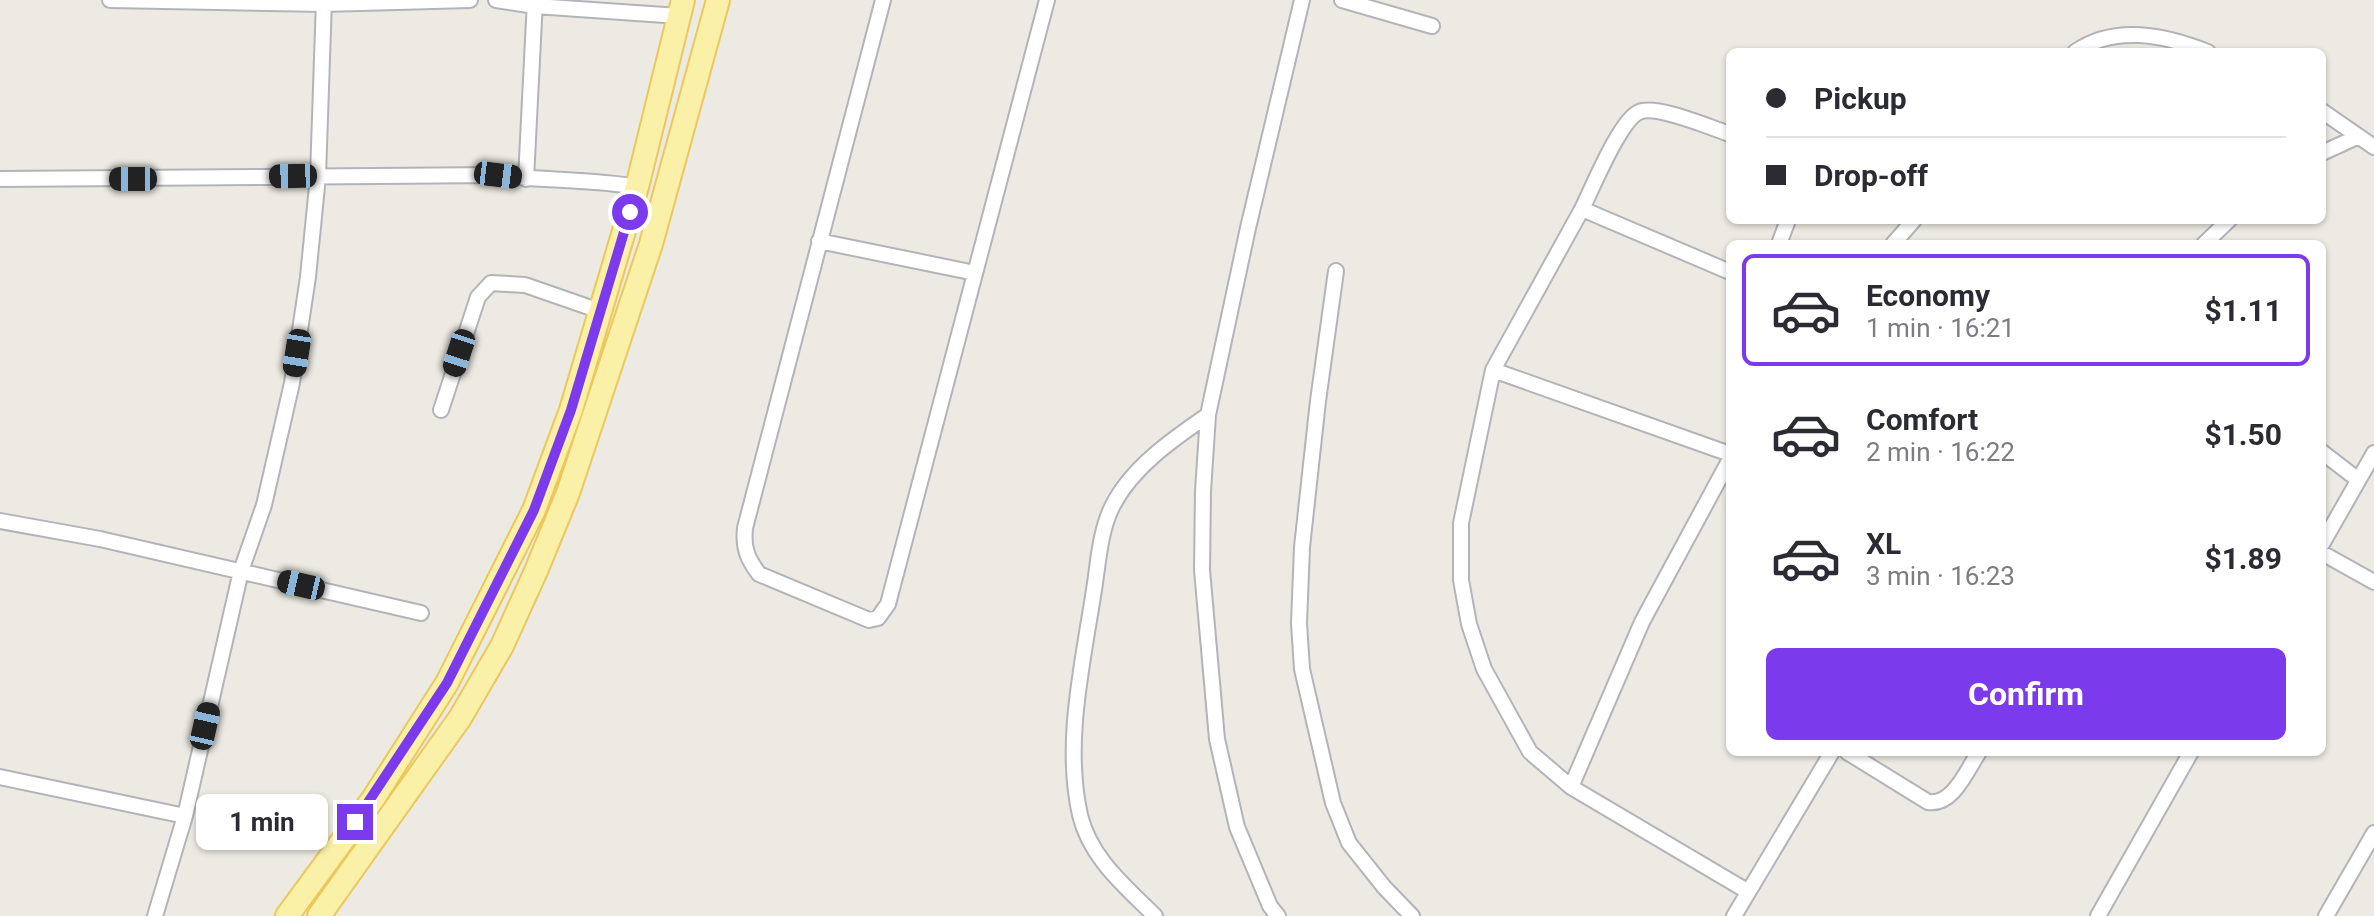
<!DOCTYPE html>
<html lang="en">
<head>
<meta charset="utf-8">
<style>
  body { margin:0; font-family:Roboto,sans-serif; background:#f7f7f7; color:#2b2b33; height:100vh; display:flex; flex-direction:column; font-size:30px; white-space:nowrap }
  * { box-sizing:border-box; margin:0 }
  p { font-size:26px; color:#7c7c81 }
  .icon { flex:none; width:44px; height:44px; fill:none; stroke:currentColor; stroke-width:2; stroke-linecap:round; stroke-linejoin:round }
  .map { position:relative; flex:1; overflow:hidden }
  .panel { position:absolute; left:1726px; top:240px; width:600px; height:516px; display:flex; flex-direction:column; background:#fff; border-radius:12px; box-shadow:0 2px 6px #0004 }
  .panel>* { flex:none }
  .banner { position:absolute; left:1726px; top:48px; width:600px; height:176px; border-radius:12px; box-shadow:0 2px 6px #0004; display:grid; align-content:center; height:176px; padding:0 40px; background:#fff }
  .end { position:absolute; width:36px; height:36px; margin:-18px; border:10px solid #7c3aed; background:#fff; box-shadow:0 0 0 4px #fff }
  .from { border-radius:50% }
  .bubble { position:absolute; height:56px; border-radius:12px; background:#fff; box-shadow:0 2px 6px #0004; font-size:26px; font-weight:700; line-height:56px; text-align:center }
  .car { position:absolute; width:24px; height:48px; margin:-24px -12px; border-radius:10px; box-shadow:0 0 6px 2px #0007; background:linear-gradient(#222 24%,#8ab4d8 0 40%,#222 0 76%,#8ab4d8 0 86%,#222 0) }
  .banner b { display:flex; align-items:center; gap:28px; height:76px; font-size:30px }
  .banner b+b { border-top:2px solid #e1e1e2 }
  .banner i { width:20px; height:20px; background:#2b2b33 }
  ul { padding:14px 0 0; list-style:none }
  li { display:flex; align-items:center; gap:24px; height:112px; margin:0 16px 12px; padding:0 24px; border:4px solid transparent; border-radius:12px }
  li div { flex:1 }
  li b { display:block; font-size:30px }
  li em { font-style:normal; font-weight:700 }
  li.current { border-color:#7c3aed }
  li>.icon { width:72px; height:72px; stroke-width:1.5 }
  .cta { display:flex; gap:16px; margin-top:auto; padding:16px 40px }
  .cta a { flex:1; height:92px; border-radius:12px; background:#7c3aed; color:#fff; font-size:32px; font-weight:700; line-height:92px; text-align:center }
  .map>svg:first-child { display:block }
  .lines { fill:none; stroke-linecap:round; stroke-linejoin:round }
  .minor-casing { stroke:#b2b4b9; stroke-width:18 }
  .primary-casing { stroke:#ebc75c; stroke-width:26 }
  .minor { stroke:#fff; stroke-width:14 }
  .primary { stroke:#fbf0a8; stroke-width:22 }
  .route { stroke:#7c3aed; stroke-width:10 }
</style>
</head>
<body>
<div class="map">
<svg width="2374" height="916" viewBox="0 0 2374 916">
  <rect width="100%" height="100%" fill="#eceae2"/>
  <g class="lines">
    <defs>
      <path id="minor" d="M 110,0 L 324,4 L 470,0
        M 496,0 L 535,6 L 679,16
        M 883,0 L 745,528 C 743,548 747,558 759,574 L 869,620 L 878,618 L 888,604 L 1047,0
        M 1342,0 L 1432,26
        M 2075,52 C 2115,24 2165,35 2208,52
        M 2322,111 L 2374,147
        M 2322,153 L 2357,137
        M 0,179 L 498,175 C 545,181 591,179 637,187
        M 526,179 L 535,0
        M 1582,209 C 1592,189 1620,120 1639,112 C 1656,104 1711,128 1730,134
        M 819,241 L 975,273
        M 1779,244 L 1788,220
        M 1893,244 L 1914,220
        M 2204,244 L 2229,220
        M 1336,271 L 1318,401 L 1302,547 L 1299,623 L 1302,669 L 1333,803 L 1349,843 L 1384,887 L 1412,916
        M 1730,272 L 1582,209 L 1493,370 L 1461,523 L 1461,580 L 1469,624 L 1484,669 L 1530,752 L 1571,787 L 1747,891
        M 1493,370 L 1730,454
        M 441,410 L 478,297 L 491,283 L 525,285 L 600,311
        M 2322,452 L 2357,479
        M 0,521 L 100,539 L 421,613
        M 2322,544 L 2374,453
        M 2322,553 L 2374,582
        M 1847,752 L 1928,802 C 1953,806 1967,770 1979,752
        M 0,777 L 185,816
        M 1571,787 L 1642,622 L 1730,459
        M 155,916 L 185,816 L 241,571 L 264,505 L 292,383 L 308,277 L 318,176 L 324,0
        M 1155,916 C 1126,887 1090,858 1080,815 C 1064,744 1082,667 1093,596 C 1098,568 1099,533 1112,507 C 1131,468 1173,439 1208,415
        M 1278,916 L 1270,906 L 1237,827 L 1217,739 L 1202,570 L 1203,491 L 1208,415 L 1248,228 L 1302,0
        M 1734,916 L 1832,752
        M 2098,916 L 2191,752
        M 2326,916 L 2374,833"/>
      <path id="primary" d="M 287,916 L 373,799 L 447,683 L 534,510 L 571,410 L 637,187 L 683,0
        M 319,916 L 460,718 L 502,646 L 536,571 L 568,493 L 651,244 L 718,0"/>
    </defs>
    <use href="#minor" class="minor-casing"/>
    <use href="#primary" class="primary-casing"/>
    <use href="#minor" class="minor"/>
    <use href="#primary" class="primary"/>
  </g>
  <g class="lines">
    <path class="route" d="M 355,822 L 447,683 L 534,510 L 571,410 L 630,212"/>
  </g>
</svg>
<i class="end from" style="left:630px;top:212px"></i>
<i class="end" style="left:355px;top:822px"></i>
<div class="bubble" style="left:196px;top:794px;width:132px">1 min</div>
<i class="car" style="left:498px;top:175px;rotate:97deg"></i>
<i class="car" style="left:293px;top:176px;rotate:269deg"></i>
<i class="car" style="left:133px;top:179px;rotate:270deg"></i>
<i class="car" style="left:297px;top:353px;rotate:189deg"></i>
<i class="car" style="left:459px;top:353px;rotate:198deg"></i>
<i class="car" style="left:301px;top:585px;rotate:283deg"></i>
<i class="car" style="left:205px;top:726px;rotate:13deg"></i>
<div class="banner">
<b><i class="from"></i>Pickup</b>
<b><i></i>Drop-off</b>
</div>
<section class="panel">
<ul>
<li class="current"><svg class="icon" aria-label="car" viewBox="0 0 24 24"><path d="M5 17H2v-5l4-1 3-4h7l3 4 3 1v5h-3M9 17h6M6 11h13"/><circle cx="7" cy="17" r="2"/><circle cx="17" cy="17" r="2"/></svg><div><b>Economy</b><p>1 min · 16:21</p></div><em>$1.11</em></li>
<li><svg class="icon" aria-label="car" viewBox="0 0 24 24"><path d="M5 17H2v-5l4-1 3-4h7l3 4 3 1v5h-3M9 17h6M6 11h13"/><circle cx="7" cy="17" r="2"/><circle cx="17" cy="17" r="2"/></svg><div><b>Comfort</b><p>2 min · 16:22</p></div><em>$1.50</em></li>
<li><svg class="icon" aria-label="car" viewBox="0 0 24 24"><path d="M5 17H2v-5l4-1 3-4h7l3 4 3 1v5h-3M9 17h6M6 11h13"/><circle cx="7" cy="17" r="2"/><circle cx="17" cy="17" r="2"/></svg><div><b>XL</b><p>3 min · 16:23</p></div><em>$1.89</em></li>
</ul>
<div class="cta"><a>Confirm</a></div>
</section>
</div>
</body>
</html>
